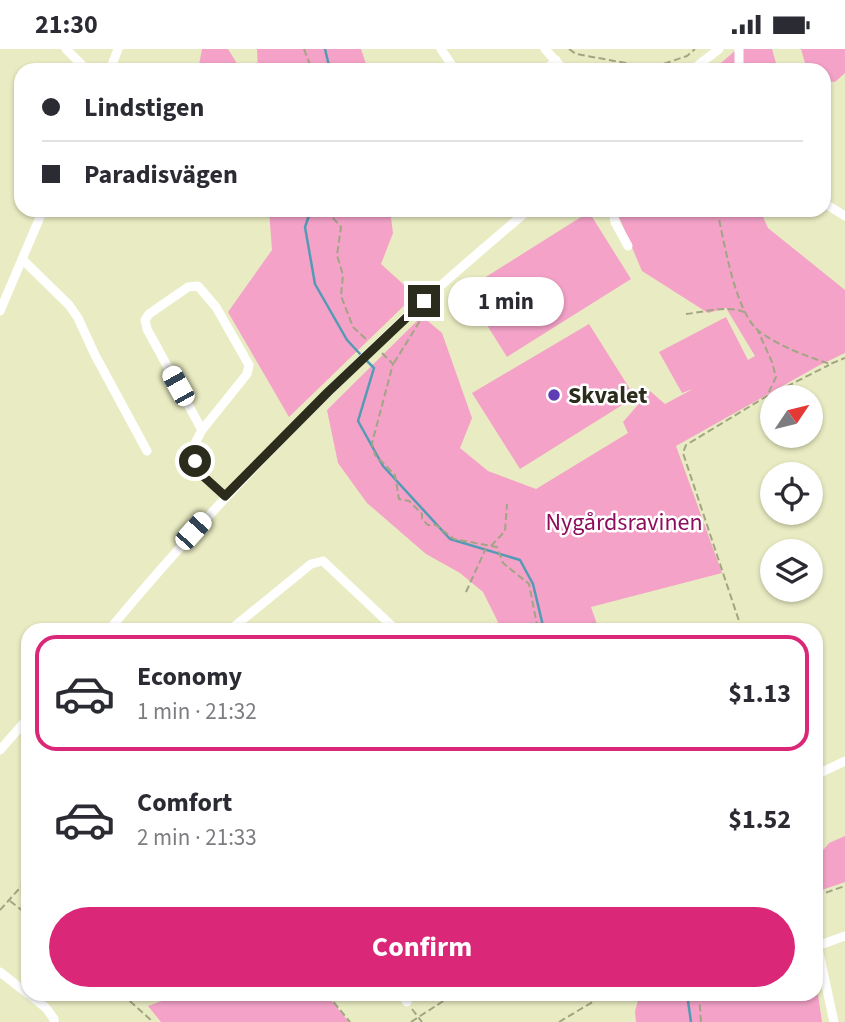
<!DOCTYPE html>
<html lang="en">
<head>
<meta charset="utf-8">
<style>
  body { margin:0; font-family:"Source Sans 3",sans-serif; background:#f2f2f3; color:#2b2b33; height:100vh; display:flex; flex-direction:column; font-size:26px; white-space:nowrap }
  * { box-sizing:border-box; margin:0 }
  p { font-size:23px; color:#7c7c81 }
  .icon { flex:none; width:38px; height:38px; fill:none; stroke:currentColor; stroke-width:2; stroke-linecap:round; stroke-linejoin:round }
  .map { position:relative; flex:1; overflow:hidden }
  .details { position:absolute; left:21px; top:574px; width:802px; height:378px; display:flex; flex-direction:column; background:#fff; border-radius:21px; box-shadow:0 2px 5px #0004 }
  .details>* { flex:none }
  .banner { position:absolute; left:14px; top:14px; width:817px; height:154px; border-radius:21px; box-shadow:0 2px 5px #0004; display:grid; align-content:center; height:154px; padding:0 28px; background:#fff }
  .needle { width:46px; rotate:55deg }
  .fabs { position:absolute; left:760px; top:336px; display:grid; gap:14px }
  .fabs a { display:grid; place-items:center; width:63px; height:63px; border-radius:50%; background:#fff; box-shadow:0 2px 5px #0004; font-size:35px }
  .end { position:absolute; width:32px; height:32px; margin:-16px; border:9px solid #2b2c1c; background:#fff; box-shadow:0 0 0 4px #fff }
  .from { border-radius:50% }
  .bubble { position:absolute; height:49px; border-radius:24px; background:#fff; box-shadow:0 2px 5px #0004; font-size:23px; font-weight:700; line-height:49px; text-align:center }
  .car { position:absolute; width:21px; height:42px; margin:-21px -10px; border-radius:9px; box-shadow:0 0 5px 2px #0007; background:linear-gradient(#fff 24%,#345 0 40%,#fff 0 76%,#345 0 86%,#fff 0) }
  .banner b { display:flex; align-items:center; gap:24px; height:66px; font-size:26px }
  .banner b+b { border-top:2px solid #e1e1e2 }
  .banner i { width:18px; height:18px; background:#2b2b33 }
  ul { padding:12px 0 0; list-style:none }
  li { display:flex; align-items:center; gap:21px; height:116px; margin:0 14px 10px; padding:0 14px; border:4px solid transparent; border-radius:21px }
  li div { flex:1 }
  li b { display:block; font-size:26px }
  li em { font-style:normal; font-weight:700 }
  li.on { border-color:#db2777 }
  li>.icon { width:63px; height:63px; stroke-width:1.5 }
  .cta { display:flex; gap:14px; margin-top:auto; padding:14px 28px }
  .cta a { flex:1; height:80px; border-radius:42px; background:#db2777; color:#fff; font-size:28px; font-weight:700; line-height:80px; text-align:center }
  .status { display:flex; justify-content:space-between; align-items:center; height:49px; padding:0 35px; background:#fff; direction:ltr }
  .status svg { height:19px; fill:currentColor }
  .map>svg:first-child { display:block }
  .green { fill:#f4a2c8 }
  .lines { fill:none; stroke-linecap:round; stroke-linejoin:round }
  .stream { stroke:#559ab5; stroke-width:2.5 }
  .path { stroke:#a2a584; stroke-width:2; stroke-dasharray:7 3.5; stroke-linecap:butt }
  .minor { stroke:#fff; stroke-width:9 }
  .route { stroke:#2b2c1c; stroke-width:9 }
  .poi-dot { fill:#5d3cb4; stroke:#fff; stroke-width:2.5 }
  .labels { text-anchor:middle; stroke-width:5; stroke-linejoin:round; paint-order:stroke }
  .poi-label { font-size:24px; font-weight:bold; fill:#2b2c1c; stroke:#fff; text-anchor:start }
  .park-label { font-size:24px; fill:#8d0c5c; stroke:#fff }
</style>
</head>
<body>
<div class="status"><b>21:30</b><svg viewBox="0 0 49 12"><path d="M0 12V9h3v3zM5 12V6h3v6zM10 12V3h3v9zM15 12V0h3v12zM26 1h20v11H26zM47 4h2v5h-2z"/></svg></div>
<div class="map">
<svg width="845" height="973" viewBox="0 0 845 973">
  <rect width="100%" height="100%" fill="#e9ecc2"/>
  <path class="green" d="M 202,0 L 228,0 L 241,21 L 198,21 Z
    M 257,0 L 361,0 L 368,21 L 258,21 Z
    M 737,0 L 772,0 L 778,21 L 713,21 Z
    M 801,0 L 845,0 L 845,24 L 835,33 L 824,32 L 824,21 L 807,21 Z
    M 269,161 L 390,161 L 393,184 L 381,215 L 402,234 L 413,248 L 289,368 L 228,263 L 272,201 Z
    M 619,161 L 760,161 L 768,179 L 845,241 L 845,304 L 818,317 L 676,397 L 722,524 L 591,558 L 599,581 L 498,581 L 499,575 L 483,543 L 460,524 L 426,505 L 367,454 L 338,414 L 327,361 L 422,267 L 442,284 L 472,369 L 460,399 L 488,422 L 536,440 L 628,384 L 623,373 L 650,342 L 665,355 L 693,340 L 682,344 L 659,303 L 726,268 L 748,311 L 755,307 L 726,259 L 708,264 L 642,222 L 619,168 Z
    M 589,163 L 631,230 L 507,308 L 465,241 Z
    M 589,275 L 635,348 L 520,420 L 472,344 Z
    M 845,787 L 845,833 L 816,843 L 816,810 L 829,794 Z
    M 816,932 L 822,973 L 636,973 L 635,962 L 640,945 L 816,945 Z
    M 181,945 L 326,945 L 349,973 L 161,973 L 148,957 Z"/>
  <g class="lines">
    <path class="stream" d="M 325,0 L 330,21
      M 311,161 L 305,178 L 315,235 L 347,291 L 361,306
      M 366,311 L 374,319 L 358,372 L 383,417 L 450,490 L 520,511 L 533,535 L 544,581
      M 687,945 L 691,973"/>
    <path class="path" d="M 304,0 L 312,21
      M 569,0 L 576,5 L 653,19 L 655,21
      M 654,18 L 687,7 L 695,0
      M 326,161 L 341,178 L 337,206 L 343,226 L 341,247 L 353,278 L 367,291
      M 717,161 C 724,191 735,265 760,283 C 781,298 806,307 830,315 L 845,309
      M 686,265 C 705,263 726,256 744,263
      M 382,304 L 393,315 L 372,394 L 375,406 L 395,426 L 399,450 L 409,452 L 422,465 L 422,470 L 428,476 L 436,476 L 454,490 L 497,498 L 503,514 L 529,535 L 538,581
      M 394,314 L 426,262
      M 768,347 L 829,316
      M 491,497 L 505,482 L 507,455
      M 466,543 L 486,499
      M 742,581 L 683,404 L 686,396 L 767,347 L 776,328 L 772,313 L 758,282
      M 816,847 L 845,837
      M 10,852 L 28,866
      M 0,861 L 28,830
      M 816,868 L 820,883
      M 122,945 L 153,973
      M 327,945 L 350,973
      M 699,945 L 701,973
      M 412,960 L 422,973
      M 411,973 L 454,945
      M 559,973 L 606,945"/>
    <path class="minor" d="M 66,0 L 87,21
      M 441,0 L 455,21
      M 545,0 L 564,21
      M 110,21 L 118,0
      M 546,21 L 556,11
      M 692,21 L 719,0
      M 739,21 L 739,0
      M 824,154 L 845,167
      M 613,161 L 615,173 L 628,197
      M 22,210 L 69,256 L 78,269 L 95,306 L 147,402
      M 0,262 L 43,161
      M 202,381 L 147,280 L 145,271 L 149,265 L 188,238 L 198,237 L 216,258 L 249,316 L 247,325 L 202,381 L 193,398 L 195,412 L 203,427 L 225,447
      M 109,581 C 200,471 300,368 404,270 C 444,232 487,197 528,161
      M 230,581 L 311,515 L 323,512 L 393,578 L 392,581
      M 0,701 L 28,669
      M 816,726 L 845,712
      M 816,890 L 834,973
      M 817,897 L 845,887
      M 0,923 L 28,945
      M 29,945 L 46,959 L 54,970 L 54,973
      M 401,945 L 407,953"/>
  </g>
  <g class="lines">
    <path class="route" d="M 195,412 L 203,427 L 225,447 L 328,343 L 424,252"/>
  </g>
  <circle class="poi-dot" cx="554" cy="346" r="7"/>
  <g class="labels">
    <g class="poi-label">
      <text x="568" y="354">Skvalet</text>
    </g>
    <g class="park-label">
      <text x="624" y="481">Nygårdsravinen</text>
    </g>
  </g>
</svg>
<div class="fabs">
<a><svg class="needle" viewBox="-14 -14 28 28"><path d="M0-13l5 13h-10z" fill="#e53935"/><path d="M0 13l5-13h-10z" fill="#7c7c81"/></svg></a>
<a><svg class="icon" aria-label="locate" viewBox="0 0 24 24"><circle cx="12" cy="12" r="6"/><path d="M12 2v4M12 18v4M2 12h4M18 12h4"/></svg></a>
<a><svg class="icon" aria-label="layers" viewBox="0 0 24 24"><path d="M12 4l9 5-9 5-9-5zM3 14l9 5 9-5"/></svg></a>
</div>
<i class="end from" style="left:195px;top:412px"></i>
<i class="end" style="left:424px;top:252px"></i>
<div class="bubble" style="left:448px;top:228px;width:116px">1 min</div>
<i class="car" style="left:178px;top:337px;rotate:331deg"></i>
<i class="car" style="left:193px;top:482px;rotate:42deg"></i>
<div class="banner">
<b><i class="from"></i>Lindstigen</b>
<b><i></i>Paradisvägen</b>
</div>
<section class="details">
<ul>
<li class="on"><svg class="icon" aria-label="car" viewBox="0 0 24 24"><path d="M5 17H2v-5l4-1 3-4h7l3 4 3 1v5h-3M9 17h6M6 11h13"/><circle cx="7" cy="17" r="2"/><circle cx="17" cy="17" r="2"/></svg><div><b>Economy</b><p>1 min · 21:32</p></div><em>$1.13</em></li>
<li><svg class="icon" aria-label="car" viewBox="0 0 24 24"><path d="M5 17H2v-5l4-1 3-4h7l3 4 3 1v5h-3M9 17h6M6 11h13"/><circle cx="7" cy="17" r="2"/><circle cx="17" cy="17" r="2"/></svg><div><b>Comfort</b><p>2 min · 21:33</p></div><em>$1.52</em></li>
</ul>
<div class="cta"><a>Confirm</a></div>
</section>
</div>
</body>
</html>
